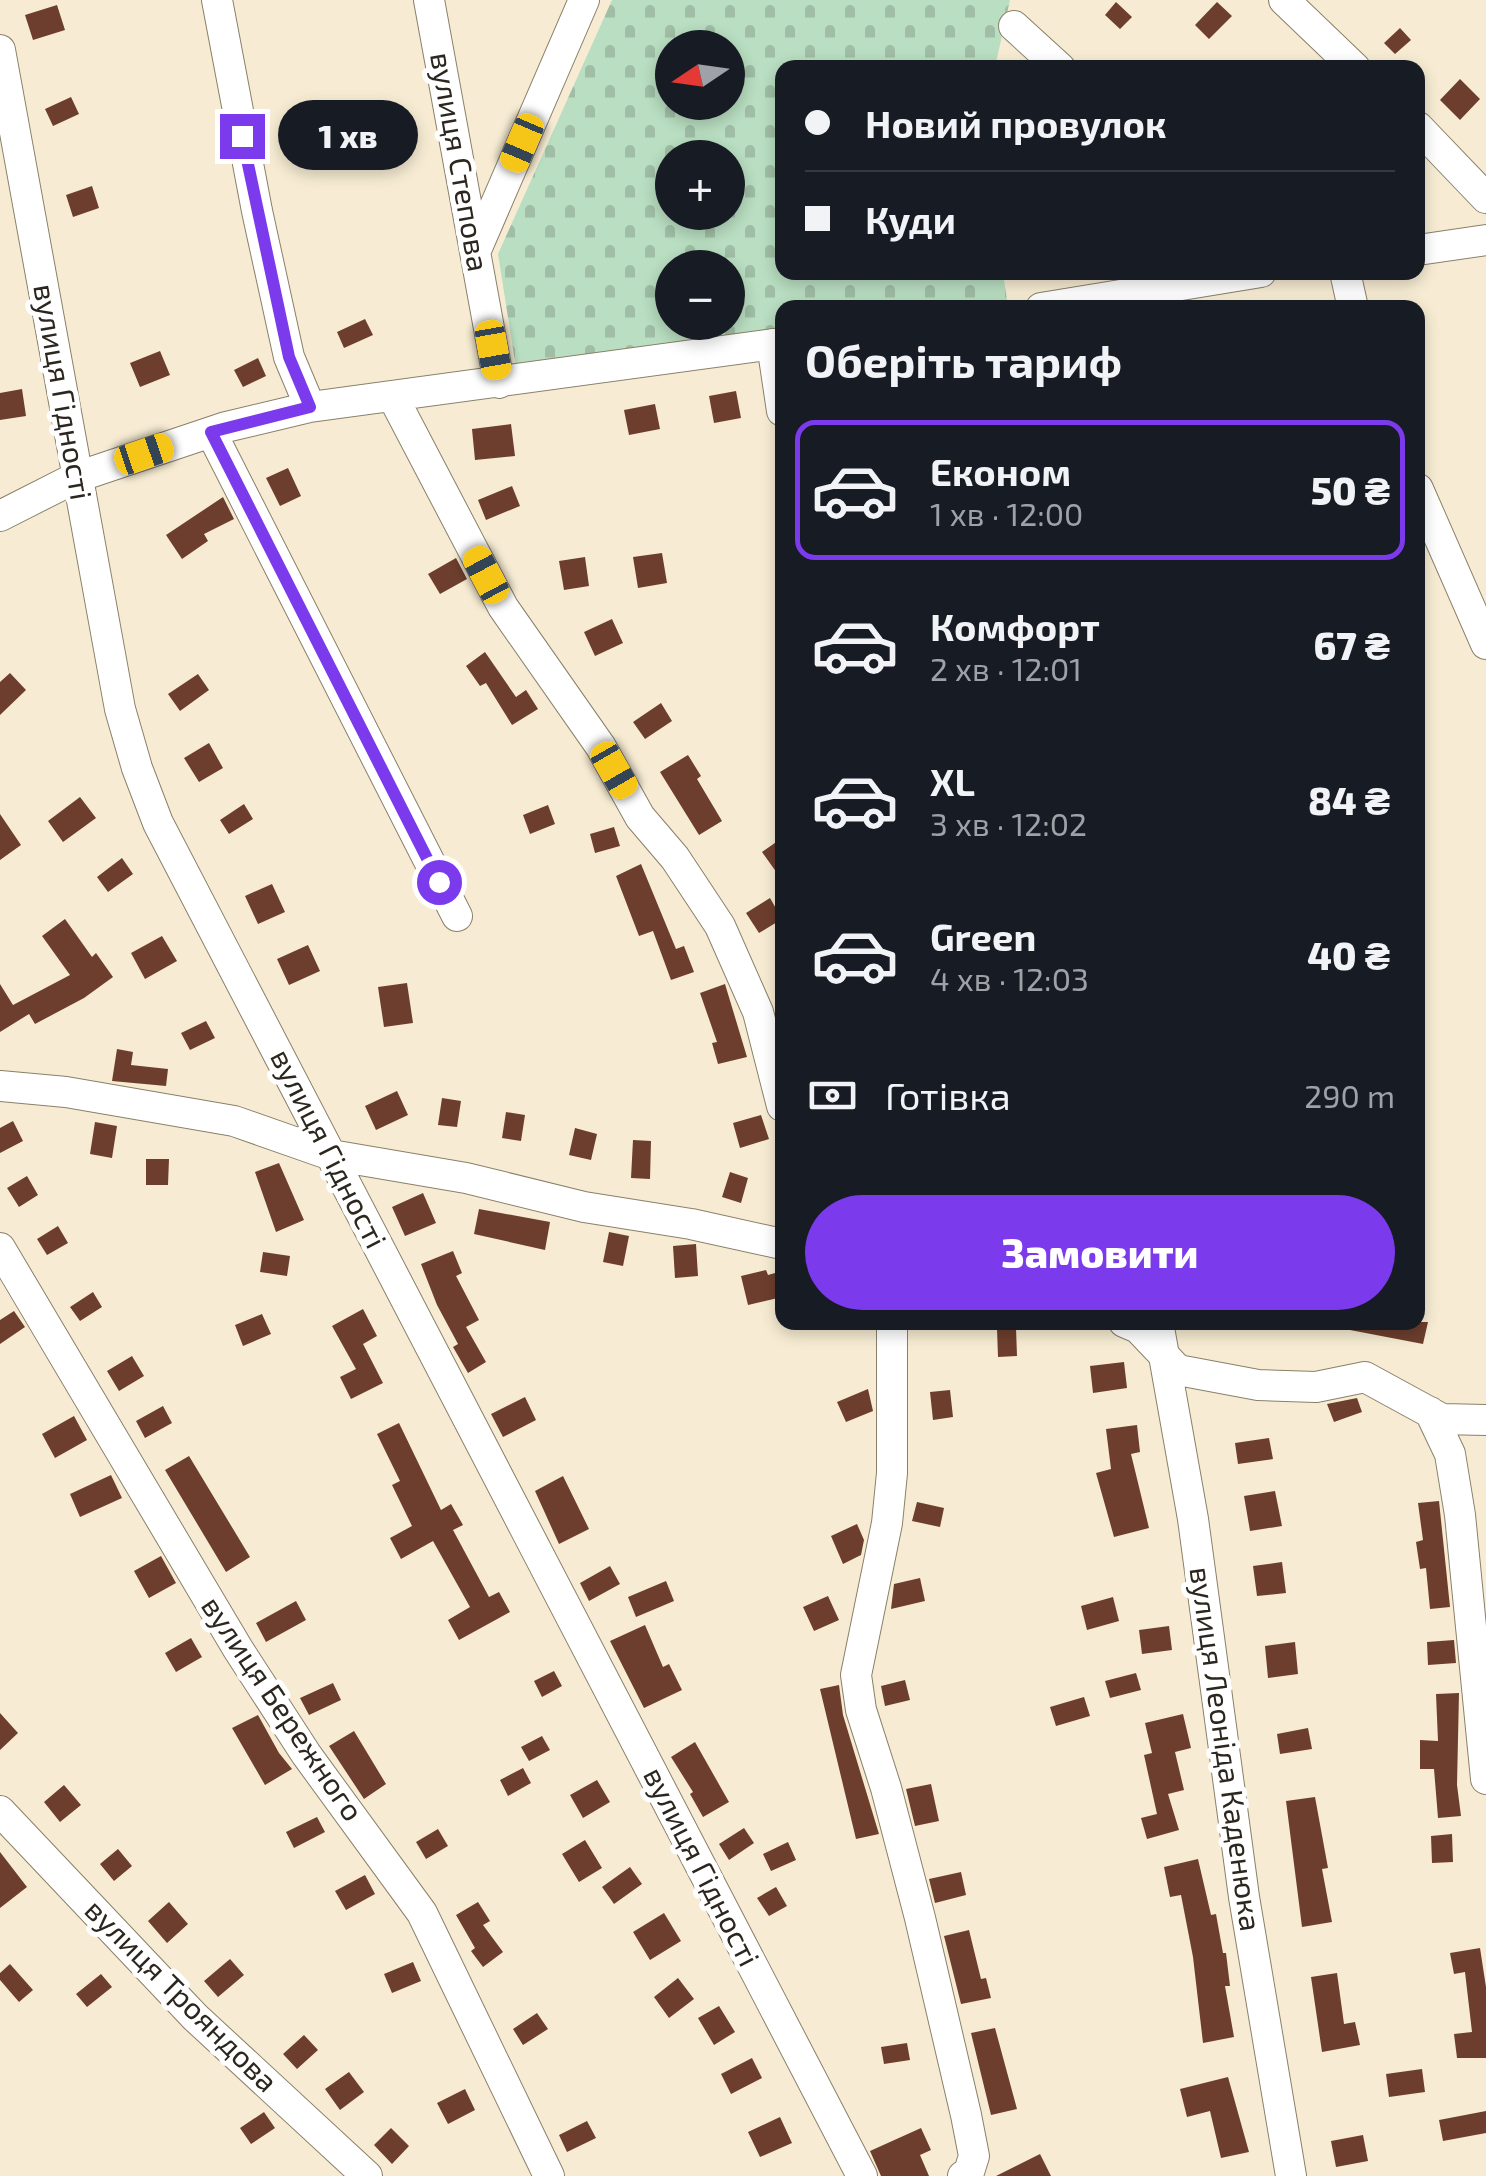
<!DOCTYPE html>
<html lang="uk">
<head>
<meta charset="utf-8">
<style>
  body { margin:0; font-family:"Exo 2",sans-serif; background:#20242c; color:#f1f3f6; height:100vh; display:flex; flex-direction:column; font-size:38px; white-space:nowrap }
  * { box-sizing:border-box; margin:0 }
  p { font-size:32px; color:#9ea1a6 }
  .icon { flex:none; width:55px; height:55px; fill:none; stroke:currentColor; stroke-width:2; stroke-linecap:round; stroke-linejoin:round }
  .map { position:relative; flex:1; overflow:hidden }
  .details { position:absolute; left:775px; top:300px; width:650px; height:1030px; display:flex; flex-direction:column; background:#171b24; border-radius:20px; box-shadow:0 5px 15px #0003 }
  .details>* { flex:none }
  .banner { position:absolute; left:775px; top:60px; width:650px; height:220px; border-radius:20px; box-shadow:0 5px 15px #0003; display:grid; align-content:center; height:220px; padding:0 30px; background:#171b24 }
  .needle { width:65px; rotate:257deg }
  .fabs { position:absolute; left:655px; top:30px; display:grid; gap:20px }
  .fabs a { display:grid; place-items:center; width:90px; height:90px; border-radius:50%; background:#171b24; box-shadow:0 5px 15px #0003; font-size:50px }
  .end { position:absolute; width:45px; height:45px; margin:-22px; border:12px solid #7c3aed; background:#fff; box-shadow:0 0 0 5px #fff }
  .from { border-radius:50% }
  .bubble { position:absolute; height:70px; border-radius:35px; background:#171b24; box-shadow:0 5px 15px #0003; font-size:32px; font-weight:800; line-height:70px; text-align:center }
  .car { position:absolute; width:30px; height:60px; margin:-30px -15px; border-radius:12px; box-shadow:0 0 8px 2px #0007; background:linear-gradient(#f5c518 24%,#345 0 40%,#f5c518 0 76%,#345 0 86%,#f5c518 0) }
  .banner b { display:flex; align-items:center; gap:35px; height:95px; font-size:38px }
  .banner b+b { border-top:2px solid #363941 }
  .banner i { width:25px; height:25px; background:#f1f3f6 }
  ul { padding:0; list-style:none }
  li { display:flex; align-items:center; gap:30px; height:140px; margin:0 20px 15px; padding:0 10px; border:5px solid transparent; border-radius:20px }
  li div { flex:1 }
  li b { display:block; font-size:38px }
  li em { font-style:normal; font-weight:800 }
  li.current { border-color:#7c3aed }
  li>.icon { width:90px; height:90px; stroke-width:1.5 }
  h2 { padding:0 30px; font-size:45px; line-height:120px }
  .pay { display:flex; align-items:center; gap:25px; height:110px; padding:0 30px; font-size:38px }
  .pay p { margin-inline-start:auto }
  .cta { display:flex; gap:20px; margin-top:auto; padding:20px 30px }
  .cta a { flex:1; height:115px; border-radius:60px; background:#7c3aed; color:#fff; font-size:40px; font-weight:800; line-height:115px; text-align:center }
  .map>svg:first-child { display:block }
  .cemetery { fill:url(#cemetery-stones); fill-rule:evenodd }
  .building { fill:#6d3e2d }
  .lines { fill:none; stroke-linecap:round; stroke-linejoin:round }
  .minor-casing { stroke:#8a806a; stroke-width:32 }
  .minor { stroke:#fff; stroke-width:30 }
  .route { stroke:#7c3aed; stroke-width:12 }
  .labels { text-anchor:middle; stroke-width:10; stroke-linejoin:round; paint-order:stroke }
  .street-label { font-size:30px; fill:#2c271e; stroke:#fff }
</style>
</head>
<body>
<div class="map">
<svg width="1486" height="2176" viewBox="0 0 1486 2176">
  <defs>
    <pattern id="cemetery-stones" width="16" height="16" patternUnits="userSpaceOnUse" patternTransform="scale(2.5)"><rect width="16" height="16" fill="#b9dec1"/><path d="M2 7V4a2 2 0 0 1 4 0v3zM10 15v-3a2 2 0 0 1 4 0v3z" fill="#9fbea5"/></pattern>
  </defs>
  <rect width="100%" height="100%" fill="#f7ecd3"/>
  <path class="cemetery" d="M 612,0 L 1010,0 L 995,67 L 782,68 L 782,272 L 1003,273 L 1008,307 L 782,308 L 782,343 L 518,381 L 498,254 ZM 672,48 L 728,48 L 728,102 L 672,102 ZM 672,158 L 728,158 L 728,212 L 672,212 ZM 672,268 L 728,268 L 728,322 L 672,322 Z"/>
  <path class="building" d="M 1116,2 L 1132,17 L 1120,29 L 1105,15 Z
    M 1217,2 L 1232,16 L 1209,39 L 1195,25 Z
    M 57,5 L 65,30 L 33,40 L 25,15 Z
    M 1400,28 L 1411,40 L 1395,54 L 1384,43 Z
    M 1460,79 L 1480,99 L 1460,120 L 1440,100 Z
    M 71,97 L 79,114 L 53,126 L 45,109 Z
    M 92,186 L 99,208 L 73,217 L 66,195 Z
    M 365,319 L 373,335 L 344,348 L 337,332 Z
    M 160,351 L 170,375 L 140,387 L 130,363 Z
    M 258,358 L 266,376 L 243,387 L 234,370 Z
    M 22,389 L 26,416 L 0,420 L 0,393 Z
    M 736,391 L 741,418 L 714,423 L 709,396 Z
    M 655,404 L 660,429 L 629,435 L 624,410 Z
    M 511,424 L 515,456 L 475,460 L 472,429 Z
    M 288,468 L 301,496 L 280,506 L 266,478 Z
    M 512,486 L 520,506 L 486,520 L 478,500 Z
    M 223,497 L 234,519 L 204,534 L 208,541 L 182,559 L 166,535 Z
    M 662,553 L 667,583 L 638,588 L 633,557 Z
    M 585,557 L 589,586 L 564,590 L 559,561 Z
    M 456,558 L 467,579 L 440,594 L 428,574 Z
    M 612,619 L 623,643 L 595,656 L 584,632 Z
    M 485,652 L 516,697 L 526,690 L 538,709 L 512,725 L 486,683 L 480,686 L 466,666 Z
    M 10,673 L 26,690 L 0,715 L 0,682 Z
    M 198,674 L 209,690 L 180,711 L 168,694 Z
    M 661,703 L 672,721 L 645,739 L 633,722 Z
    M 209,743 L 223,768 L 199,782 L 184,758 Z
    M 688,755 L 701,776 L 697,779 L 722,821 L 699,835 L 660,772 Z
    M 80,797 L 96,818 L 63,842 L 48,821 Z
    M 244,804 L 253,819 L 229,834 L 220,820 Z
    M 548,805 L 555,824 L 530,834 L 523,815 Z
    M 0,814 L 21,845 L 0,860 Z
    M 614,827 L 620,846 L 595,853 L 590,834 Z
    M 782,838 L 782,880 L 762,852 Z
    M 122,858 L 133,874 L 108,892 L 97,877 Z
    M 641,864 L 676,949 L 684,946 L 694,972 L 671,980 L 653,931 L 639,936 L 616,876 Z
    M 272,884 L 285,912 L 258,924 L 245,896 Z
    M 770,898 L 782,919 L 759,933 L 746,913 Z
    M 65,919 L 92,957 L 96,953 L 113,977 L 84,998 L 35,1024 L 29,1014 L 0,1032 L 0,984 L 13,1005 L 70,975 L 42,936 Z
    M 162,936 L 177,961 L 145,979 L 131,953 Z
    M 308,945 L 320,971 L 289,985 L 277,959 Z
    M 407,983 L 413,1023 L 384,1027 L 378,987 Z
    M 725,984 L 747,1057 L 718,1064 L 712,1043 L 717,1042 L 700,993 Z
    M 206,1021 L 215,1038 L 190,1050 L 181,1033 Z
    M 117,1049 L 133,1052 L 131,1065 L 168,1069 L 166,1086 L 112,1081 Z
    M 397,1091 L 408,1115 L 376,1130 L 365,1106 Z
    M 442,1098 L 461,1101 L 457,1127 L 438,1125 Z
    M 506,1112 L 525,1115 L 521,1141 L 502,1138 Z
    M 761,1115 L 769,1139 L 740,1148 L 733,1123 Z
    M 13,1121 L 23,1141 L 0,1153 L 0,1128 Z
    M 95,1122 L 117,1126 L 112,1158 L 90,1154 Z
    M 575,1128 L 597,1134 L 591,1160 L 569,1155 Z
    M 633,1140 L 651,1141 L 650,1179 L 631,1178 Z
    M 146,1159 L 169,1159 L 168,1185 L 146,1185 Z
    M 279,1163 L 304,1220 L 276,1232 L 255,1172 Z
    M 730,1172 L 748,1178 L 741,1203 L 722,1197 Z
    M 27,1176 L 38,1195 L 19,1207 L 7,1188 Z
    M 423,1193 L 436,1223 L 405,1236 L 392,1207 Z
    M 479,1209 L 550,1222 L 545,1250 L 474,1234 Z
    M 58,1226 L 68,1243 L 47,1255 L 37,1239 Z
    M 609,1232 L 629,1236 L 623,1266 L 603,1262 Z
    M 696,1244 L 698,1276 L 675,1278 L 673,1246 Z
    M 453,1251 L 462,1273 L 456,1276 L 479,1320 L 466,1327 L 486,1362 L 468,1373 L 453,1347 L 458,1344 L 437,1305 L 421,1264 Z
    M 263,1252 L 290,1256 L 287,1276 L 260,1272 Z
    M 766,1270 L 768,1275 L 782,1271 L 782,1297 L 748,1305 L 741,1276 Z
    M 93,1292 L 102,1307 L 80,1321 L 70,1307 Z
    M 363,1309 L 377,1336 L 363,1344 L 383,1383 L 351,1399 L 340,1377 L 356,1369 L 332,1326 Z
    M 14,1311 L 25,1327 L 0,1344 L 0,1320 Z
    M 262,1314 L 271,1334 L 243,1346 L 235,1325 Z
    M 1351,1322 L 1428,1322 L 1423,1344 L 1350,1330 Z
    M 1016,1328 L 1017,1356 L 998,1357 L 997,1329 Z
    M 132,1356 L 144,1376 L 119,1391 L 107,1371 Z
    M 1124,1362 L 1127,1388 L 1093,1393 L 1090,1366 Z
    M 868,1389 L 873,1411 L 846,1422 L 837,1402 Z
    M 950,1390 L 953,1417 L 933,1420 L 930,1392 Z
    M 525,1397 L 536,1420 L 503,1437 L 491,1414 Z
    M 1357,1398 L 1362,1412 L 1334,1422 L 1327,1404 Z
    M 163,1406 L 172,1423 L 145,1438 L 136,1421 Z
    M 74,1416 L 87,1440 L 55,1458 L 42,1434 Z
    M 399,1423 L 441,1510 L 451,1504 L 463,1525 L 453,1530 L 489,1597 L 499,1592 L 510,1612 L 459,1640 L 448,1620 L 470,1607 L 433,1541 L 401,1559 L 390,1538 L 412,1526 L 392,1485 L 400,1481 L 377,1434 Z
    M 1137,1425 L 1140,1452 L 1131,1454 L 1149,1528 L 1114,1537 L 1096,1473 L 1111,1469 L 1106,1429 Z
    M 1269,1438 L 1273,1459 L 1238,1464 L 1235,1443 Z
    M 189,1456 L 250,1557 L 226,1572 L 165,1470 Z
    M 111,1475 L 122,1498 L 80,1517 L 70,1494 Z
    M 563,1476 L 589,1529 L 559,1544 L 535,1491 Z
    M 1275,1491 L 1282,1526 L 1250,1531 L 1244,1496 Z
    M 1439,1501 L 1450,1607 L 1430,1609 L 1426,1568 L 1420,1569 L 1416,1542 L 1423,1540 L 1418,1503 Z
    M 917,1502 L 944,1508 L 940,1527 L 912,1521 Z
    M 857,1524 L 864,1540 L 861,1555 L 843,1564 L 831,1536 Z
    M 161,1556 L 176,1583 L 149,1598 L 134,1571 Z
    M 1282,1562 L 1286,1593 L 1257,1596 L 1253,1566 Z
    M 610,1566 L 620,1584 L 589,1601 L 580,1583 Z
    M 920,1578 L 925,1601 L 891,1609 L 894,1584 Z
    M 666,1581 L 674,1601 L 636,1617 L 628,1597 Z
    M 828,1596 L 839,1620 L 814,1631 L 803,1607 Z
    M 1113,1597 L 1119,1621 L 1087,1630 L 1081,1606 Z
    M 296,1601 L 306,1620 L 266,1642 L 256,1623 Z
    M 645,1625 L 663,1667 L 669,1664 L 682,1690 L 644,1708 L 610,1641 Z
    M 1169,1626 L 1172,1650 L 1142,1654 L 1139,1630 Z
    M 191,1638 L 202,1657 L 176,1672 L 165,1653 Z
    M 1454,1640 L 1456,1663 L 1428,1665 L 1427,1642 Z
    M 1295,1642 L 1298,1674 L 1268,1678 L 1265,1646 Z
    M 554,1671 L 562,1686 L 542,1697 L 534,1681 Z
    M 1136,1673 L 1141,1690 L 1110,1698 L 1105,1681 Z
    M 905,1680 L 910,1700 L 885,1706 L 881,1686 Z
    M 333,1683 L 341,1700 L 309,1715 L 300,1698 Z
    M 839,1685 L 843,1715 L 879,1834 L 856,1839 L 820,1689 Z
    M 1459,1693 L 1457,1785 L 1461,1816 L 1438,1818 L 1434,1769 L 1420,1769 L 1420,1740 L 1438,1741 L 1436,1694 Z
    M 1084,1697 L 1090,1716 L 1056,1726 L 1050,1707 Z
    M 0,1713 L 18,1733 L 0,1750 Z
    M 1183,1714 L 1191,1748 L 1175,1752 L 1184,1790 L 1168,1794 L 1179,1830 L 1147,1839 L 1141,1818 L 1157,1814 L 1144,1755 L 1152,1753 L 1145,1723 Z
    M 258,1715 L 279,1753 L 292,1769 L 265,1785 L 232,1728 Z
    M 1308,1728 L 1312,1749 L 1280,1754 L 1277,1734 Z
    M 354,1731 L 386,1784 L 364,1799 L 329,1746 Z
    M 542,1736 L 550,1750 L 529,1761 L 521,1747 Z
    M 695,1742 L 729,1802 L 703,1817 L 690,1794 L 693,1792 L 671,1757 Z
    M 523,1768 L 531,1783 L 508,1796 L 500,1780 Z
    M 597,1780 L 610,1802 L 583,1818 L 570,1795 Z
    M 931,1784 L 939,1821 L 915,1826 L 906,1789 Z
    M 64,1785 L 81,1805 L 60,1822 L 44,1802 Z
    M 1315,1797 L 1328,1868 L 1322,1869 L 1332,1922 L 1302,1927 L 1286,1801 Z
    M 317,1817 L 325,1832 L 294,1848 L 286,1832 Z
    M 744,1828 L 754,1843 L 729,1860 L 719,1844 Z
    M 438,1829 L 448,1846 L 426,1859 L 416,1842 Z
    M 1452,1834 L 1453,1862 L 1432,1863 L 1431,1836 Z
    M 585,1840 L 602,1868 L 579,1882 L 562,1854 Z
    M 788,1842 L 796,1860 L 771,1871 L 763,1854 Z
    M 118,1849 L 132,1866 L 114,1881 L 100,1864 Z
    M 0,1852 L 27,1887 L 0,1908 Z
    M 1198,1859 L 1211,1915 L 1216,1914 L 1223,1953 L 1226,1953 L 1230,1986 L 1225,1986 L 1234,2037 L 1203,2043 L 1193,1957 L 1181,1895 L 1170,1897 L 1164,1867 Z
    M 630,1867 L 642,1884 L 614,1904 L 602,1887 Z
    M 961,1872 L 966,1895 L 935,1903 L 929,1879 Z
    M 365,1875 L 375,1894 L 346,1910 L 335,1891 Z
    M 776,1887 L 787,1906 L 769,1916 L 757,1898 Z
    M 169,1902 L 188,1924 L 167,1943 L 148,1921 Z
    M 478,1902 L 490,1921 L 483,1925 L 503,1952 L 483,1967 L 471,1951 L 475,1948 L 456,1915 Z
    M 664,1913 L 681,1941 L 650,1960 L 633,1932 Z
    M 969,1930 L 981,1979 L 986,1978 L 991,1998 L 961,2004 L 944,1936 Z
    M 1480,1948 L 1486,1987 L 1486,2058 L 1457,2058 L 1454,2034 L 1472,2032 L 1465,1972 L 1454,1974 L 1450,1953 Z
    M 230,1959 L 244,1975 L 218,1997 L 204,1981 Z
    M 413,1962 L 421,1981 L 392,1993 L 384,1974 Z
    M 10,1964 L 33,1990 L 19,2002 L 0,1980 L 0,1973 Z
    M 1337,1973 L 1344,2024 L 1355,2022 L 1360,2045 L 1322,2052 L 1311,1977 Z
    M 101,1974 L 112,1987 L 87,2007 L 76,1994 Z
    M 678,1978 L 694,1999 L 669,2018 L 654,1997 Z
    M 719,2006 L 735,2032 L 714,2045 L 698,2018 Z
    M 537,2013 L 548,2029 L 523,2045 L 513,2029 Z
    M 995,2028 L 1017,2109 L 991,2115 L 971,2033 Z
    M 304,2035 L 318,2050 L 297,2069 L 283,2054 Z
    M 907,2043 L 910,2060 L 884,2064 L 881,2047 Z
    M 752,2058 L 762,2078 L 731,2094 L 721,2074 Z
    M 1422,2069 L 1425,2092 L 1389,2097 L 1386,2074 Z
    M 349,2072 L 364,2092 L 340,2110 L 325,2089 Z
    M 1228,2077 L 1249,2152 L 1221,2158 L 1210,2111 L 1187,2117 L 1180,2089 Z
    M 465,2089 L 475,2110 L 448,2124 L 437,2103 Z
    M 1486,2111 L 1486,2133 L 1443,2141 L 1439,2120 Z
    M 264,2112 L 275,2128 L 251,2144 L 240,2128 Z
    M 780,2117 L 792,2143 L 760,2157 L 748,2132 Z
    M 587,2121 L 596,2138 L 567,2152 L 559,2135 Z
    M 391,2128 L 409,2146 L 392,2164 L 374,2145 Z
    M 921,2128 L 931,2150 L 920,2155 L 929,2176 L 881,2176 L 870,2151 Z
    M 1363,2135 L 1368,2161 L 1336,2167 L 1331,2141 Z
    M 1040,2154 L 1051,2176 L 996,2176 Z"/>
  <g class="lines">
    <defs>
      <path id="minor" d="M 217,0 L 257,211 L 289,357 L 310,407
        M 429,0 L 499,383
        M 1284,0 L 1355,68
        M 1014,26 L 1060,68
        M 0,50 L 120,709 L 137,768 L 158,823 L 862,2176
        M 1418,127 L 1486,198
        M 476,250 L 584,0
        M 1418,250 L 1486,240
        M 1345,272 L 1353,308
        M 1041,308 L 1261,272
        M 772,344 L 782,411
        M 393,397 L 503,607 L 601,747 L 640,817 L 675,858 L 720,926 L 758,1012 L 782,1106
        M 211,432 L 457,916
        M 1418,489 L 1486,644
        M 0,516 L 77,477 L 226,427 L 310,407 L 782,343
        M 0,1086 L 66,1092 L 234,1121 L 331,1155 L 466,1178 L 584,1207 L 691,1224 L 782,1244
        M 0,1248 L 238,1649 L 306,1754 L 422,1913 L 549,2176
        M 892,1322 L 892,1473 L 887,1523 L 856,1675 L 861,1710 L 886,1788 L 920,1918 L 966,2115 L 974,2156 L 969,2172 L 963,2176
        M 1124,1322 L 1138,1328 L 1178,1370 L 1258,1385 L 1316,1387 L 1365,1377 L 1442,1419 L 1486,1420
        M 1158,1322 L 1193,1519 L 1244,1897 L 1291,2176
        M 1430,1412 L 1450,1454 L 1460,1515 L 1486,1779
        M 0,1811 L 195,2017 L 367,2176"/>
    </defs>
    <use href="#minor" class="minor-casing"/>
    <use href="#minor" class="minor"/>
  </g>
  <g class="lines">
    <path class="route" d="M 242,136 L 289,357 L 310,407 L 211,432 L 439,882"/>
  </g>
  <g class="labels">
    <g class="street-label">
      <text transform="translate(459 162) rotate(80)" y="10">вулиця Степова</text>
      <text transform="translate(62 392) rotate(80)" y="10">вулиця Гідності</text>
      <text transform="translate(328 1149) rotate(63)" y="10">вулиця Гідності</text>
      <text transform="translate(282 1709) rotate(56)" y="10">вулиця Бережного</text>
      <text transform="translate(1225 1749) rotate(82)" y="10">вулиця Леоніда Каденюка</text>
      <text transform="translate(701 1867) rotate(63)" y="10">вулиця Гідності</text>
      <text transform="translate(181 1996) rotate(45)" y="10">вулиця Трояндова</text>
    </g>
  </g>
</svg>
<div class="fabs">
<a><svg class="needle" viewBox="-14 -14 28 28"><path d="M0-13l5 13h-10z" fill="#e53935"/><path d="M0 13l5-13h-10z" fill="#9ea1a6"/></svg></a>
<a>+</a>
<a>−</a>
</div>
<i class="end from" style="left:439px;top:882px"></i>
<i class="end" style="left:242px;top:136px"></i>
<div class="bubble" style="left:278px;top:100px;width:140px">1 хв</div>
<i class="car" style="left:522px;top:143px;rotate:203deg"></i>
<i class="car" style="left:493px;top:350px;rotate:170deg"></i>
<i class="car" style="left:144px;top:454px;rotate:71deg"></i>
<i class="car" style="left:486px;top:575px;rotate:332deg"></i>
<i class="car" style="left:614px;top:770px;rotate:150deg"></i>
<div class="banner">
<b><i class="from"></i>Новий провулок</b>
<b><i></i>Куди</b>
</div>
<section class="details">
<h2>Оберіть тариф</h2>
<ul>
<li class="current"><svg class="icon" aria-label="car" viewBox="0 0 24 24"><path d="M5 17H2v-5l4-1 3-4h7l3 4 3 1v5h-3M9 17h6M6 11h13"/><circle cx="7" cy="17" r="2"/><circle cx="17" cy="17" r="2"/></svg><div><b>Економ</b><p>1 хв · 12:00</p></div><em>50 ₴</em></li>
<li><svg class="icon" aria-label="car" viewBox="0 0 24 24"><path d="M5 17H2v-5l4-1 3-4h7l3 4 3 1v5h-3M9 17h6M6 11h13"/><circle cx="7" cy="17" r="2"/><circle cx="17" cy="17" r="2"/></svg><div><b>Комфорт</b><p>2 хв · 12:01</p></div><em>67 ₴</em></li>
<li><svg class="icon" aria-label="car" viewBox="0 0 24 24"><path d="M5 17H2v-5l4-1 3-4h7l3 4 3 1v5h-3M9 17h6M6 11h13"/><circle cx="7" cy="17" r="2"/><circle cx="17" cy="17" r="2"/></svg><div><b>XL</b><p>3 хв · 12:02</p></div><em>84 ₴</em></li>
<li><svg class="icon" aria-label="car" viewBox="0 0 24 24"><path d="M5 17H2v-5l4-1 3-4h7l3 4 3 1v5h-3M9 17h6M6 11h13"/><circle cx="7" cy="17" r="2"/><circle cx="17" cy="17" r="2"/></svg><div><b>Green</b><p>4 хв · 12:03</p></div><em>40 ₴</em></li>
</ul>
<div class="pay"><svg class="icon" aria-label="cash" viewBox="0 0 24 24"><path d="M3 7h18v10H3z"/><circle cx="12" cy="12" r="2"/></svg>Готівка<p>290 m</p></div>
<div class="cta"><a>Замовити</a></div>
</section>
</div>
</body>
</html>
